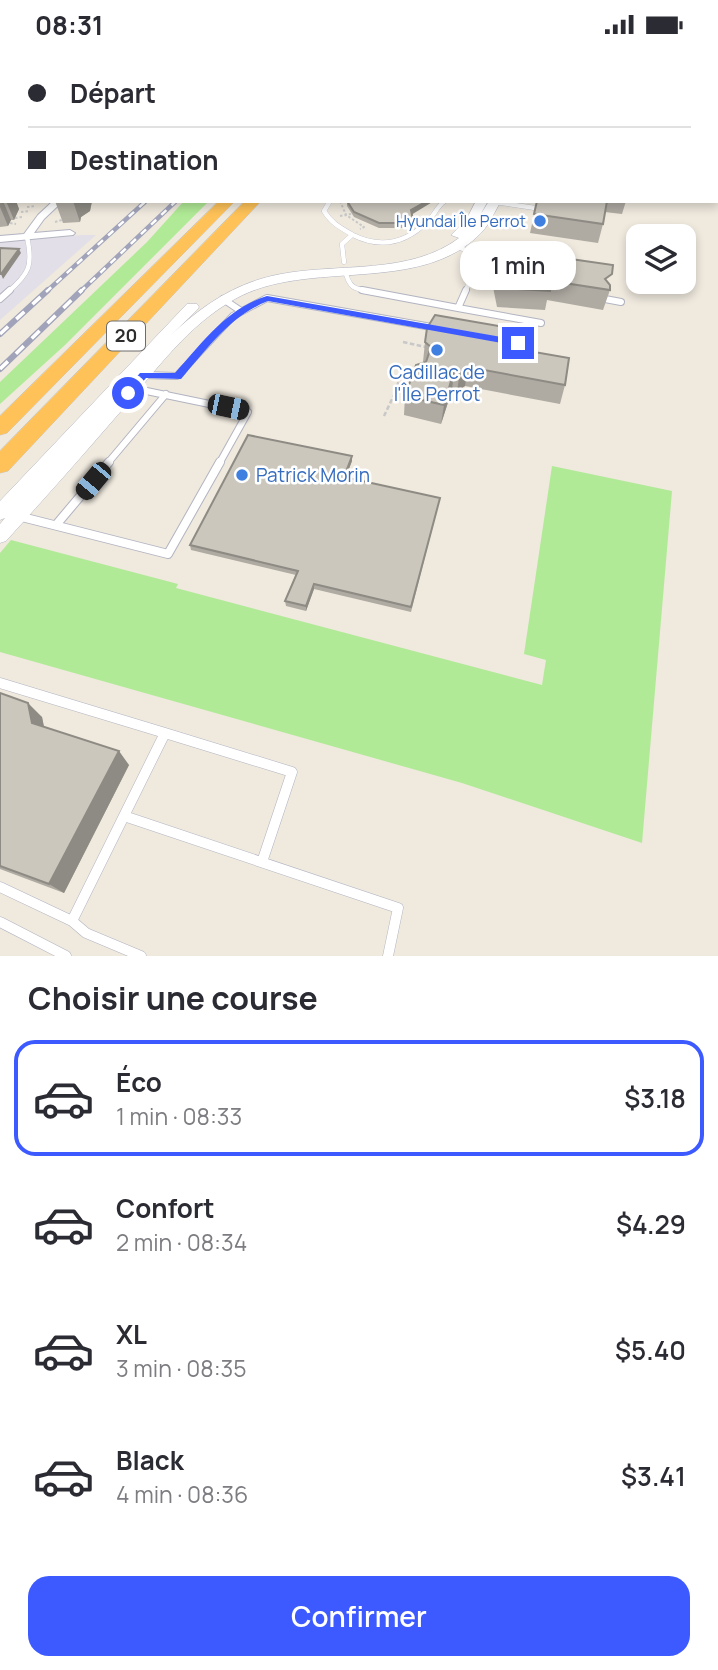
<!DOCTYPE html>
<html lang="fr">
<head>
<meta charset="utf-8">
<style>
  body { margin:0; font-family:Manrope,sans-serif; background:#f2f2f3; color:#2b2b33; height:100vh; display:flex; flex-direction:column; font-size:26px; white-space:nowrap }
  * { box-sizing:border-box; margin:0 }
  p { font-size:23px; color:#7c7c81 }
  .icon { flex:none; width:38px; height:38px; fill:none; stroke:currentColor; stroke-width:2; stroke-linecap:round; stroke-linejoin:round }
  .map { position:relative; height:907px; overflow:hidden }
  .panel { display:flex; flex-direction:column; background:#fff; flex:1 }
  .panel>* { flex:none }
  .hud { position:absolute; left:0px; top:0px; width:719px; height:154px; box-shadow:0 4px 10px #0003; display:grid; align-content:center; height:154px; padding:0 28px; background:#fff }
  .tools { position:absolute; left:626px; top:175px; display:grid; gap:14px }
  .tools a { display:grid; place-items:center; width:70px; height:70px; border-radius:14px; background:#fff; box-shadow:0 4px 10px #0003; font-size:35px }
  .end { position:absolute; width:32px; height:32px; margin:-16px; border:9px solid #3c5aff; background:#fff; box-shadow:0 0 0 4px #fff }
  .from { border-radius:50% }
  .bubble { position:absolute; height:49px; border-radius:21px; background:#fff; box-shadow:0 4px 10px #0003; font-size:23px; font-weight:600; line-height:49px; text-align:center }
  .car { position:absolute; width:21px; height:42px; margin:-21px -10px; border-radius:9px; box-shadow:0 0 5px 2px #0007; background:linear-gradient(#222 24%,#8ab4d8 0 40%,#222 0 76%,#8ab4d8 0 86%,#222 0) }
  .hud b { display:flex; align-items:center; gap:24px; height:66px; font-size:26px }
  .hud b+b { border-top:2px solid #e1e1e2 }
  .hud i { width:18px; height:18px; background:#2b2b33 }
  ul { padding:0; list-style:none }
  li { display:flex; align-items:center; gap:21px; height:116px; margin:0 14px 10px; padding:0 14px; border:4px solid transparent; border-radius:21px }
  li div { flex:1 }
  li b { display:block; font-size:26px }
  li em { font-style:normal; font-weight:600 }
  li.current { border-color:#3c5aff }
  li>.icon { width:63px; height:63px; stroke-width:1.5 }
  h2 { padding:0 28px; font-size:32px; line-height:84px }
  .button { display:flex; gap:14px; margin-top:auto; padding:14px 28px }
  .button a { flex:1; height:80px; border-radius:21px; background:#3c5aff; color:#fff; font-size:28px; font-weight:600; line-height:80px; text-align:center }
  .status { display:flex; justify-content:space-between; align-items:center; height:49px; padding:0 35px; background:#fff; direction:ltr }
  .status svg { height:19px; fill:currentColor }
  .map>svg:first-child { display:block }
  .industrial { fill:#e2dfe8 }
  .green { fill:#b0ea96 }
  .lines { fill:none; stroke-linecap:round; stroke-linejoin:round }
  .service-far4-casing { stroke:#b2b4c1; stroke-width:4.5 }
  .service-far3-casing { stroke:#b2b4c1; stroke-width:5 }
  .service-far2-casing { stroke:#b2b4c1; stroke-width:8 }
  .service-far1-casing { stroke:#b2b4c1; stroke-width:10 }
  .service-casing { stroke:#b2b4c1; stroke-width:11 }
  .minor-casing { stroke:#b2b4c1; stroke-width:2 }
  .tertiary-casing { stroke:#b2b4c1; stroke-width:1 }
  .trunk-casing { stroke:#c8c8c8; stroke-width:1 }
  .path-far1 { stroke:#c8c8c8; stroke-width:2; stroke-dasharray:2.5 2; stroke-linecap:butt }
  .path { stroke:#c8c8c8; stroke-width:2.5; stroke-dasharray:4.5 2.5; stroke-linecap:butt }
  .service-far4 { stroke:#fff; stroke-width:3.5 }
  .service-far3 { stroke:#fff; stroke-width:4.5 }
  .service-far2 { stroke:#fff; stroke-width:6 }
  .service-far1 { stroke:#fff; stroke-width:8 }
  .service { stroke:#fff; stroke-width:10 }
  .minor { fill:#fff; fill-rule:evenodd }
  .tertiary { fill:#fff; fill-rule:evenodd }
  .trunk { fill:#fec258; fill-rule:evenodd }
  .rail-far1-casing { stroke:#a0a3b9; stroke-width:4.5 }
  .rail-casing { stroke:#a0a3b9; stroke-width:6 }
  .rail-far1 { stroke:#fff; stroke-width:2.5; stroke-dasharray:7; stroke-linecap:butt }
  .rail { stroke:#fff; stroke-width:3.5; stroke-dasharray:11; stroke-linecap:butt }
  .wall { fill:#afaba3 }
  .shaded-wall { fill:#8e8b84 }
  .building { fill:#cbc7bd; stroke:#8e8b84; stroke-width:2 }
  .route { fill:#3c5aff }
  .shop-dot { fill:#3f7fe0; stroke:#fff; stroke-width:2.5 }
  .labels { text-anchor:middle; stroke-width:5; stroke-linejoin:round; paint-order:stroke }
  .far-shop-label { font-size:16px; fill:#366cbe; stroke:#fff; text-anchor:end }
  .shield { fill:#fff; stroke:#6c6c6c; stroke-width:2 }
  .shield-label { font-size:18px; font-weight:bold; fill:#2d2d2d }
  .shop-label { font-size:19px; fill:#366cbe; stroke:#fff }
</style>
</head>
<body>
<div class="status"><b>08:31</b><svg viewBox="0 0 49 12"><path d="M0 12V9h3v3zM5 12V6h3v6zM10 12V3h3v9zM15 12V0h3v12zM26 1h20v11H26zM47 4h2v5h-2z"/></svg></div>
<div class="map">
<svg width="718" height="907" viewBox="0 0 718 907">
  <rect width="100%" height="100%" fill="#efe9de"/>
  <path class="industrial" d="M 82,186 L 96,186 L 0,271 L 0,193 Z"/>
  <path class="green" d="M 373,0 L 680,0 L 680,2 L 372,2 Z
    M 184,152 L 209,152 L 65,296 L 0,355 L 0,333 L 147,193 Z
    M 552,417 L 672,442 L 642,794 L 462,734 L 0,603 L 0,504 L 11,491 L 178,535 L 176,539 L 542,636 L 546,611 L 524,605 Z"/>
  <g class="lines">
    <defs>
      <path id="service-far4" d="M 226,1 L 235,0"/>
      <path id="service-far3" d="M 330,152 L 324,162 C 331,174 341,179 353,186 C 381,200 406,194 428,172 C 435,166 436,158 445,152
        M 495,153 L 542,160
        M 458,197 L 480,210 L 465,243
        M 344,213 L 342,195 L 352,186
        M 345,221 C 349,239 354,240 371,243
        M 8,243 C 30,224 33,216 27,188"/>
      <path id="service-far2" d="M 362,241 L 458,259 L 466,241
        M 0,250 L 10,241
        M 223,250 L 241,262
        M 605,250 L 621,253
        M 458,259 L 541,274
        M 143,326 L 177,327 L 233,267 L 267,249 L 437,279
        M 132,339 L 248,363 L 219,415
        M 107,415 L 166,345"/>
      <path id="service-far1" d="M 18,467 L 168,505 L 220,413
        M 56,476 L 109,413"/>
      <path id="service" d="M 0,634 L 165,684 L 72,872 L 0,838
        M 165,684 L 292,723 L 262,813
        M 124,767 L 398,859 L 388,907
        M 72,872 L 86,884 L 141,907
        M 0,873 L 66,907"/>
      <path id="minor" d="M 221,0 L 228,0 L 229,2 L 222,2 Z
        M 0,46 L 2,46 L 0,51 Z
        M 53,152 L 63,152 L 44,170 L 34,184 L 70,181 L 75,184 L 73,186 L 0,193 L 0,187 L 24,185 L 38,166 Z"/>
      <path id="tertiary" d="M 476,152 L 488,152 L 479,168 L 489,152 L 501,152 C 495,162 489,176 481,184 C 420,247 308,209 235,250 C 188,276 156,321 122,361 C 84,405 45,449 6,492 L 0,494 L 0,475 L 5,469 L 0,471 L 0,452 L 187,255 L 197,255 L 199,258 L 197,261 L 170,287 C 202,256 237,233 281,225 C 339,214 410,226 459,189 L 451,186 L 466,171 Z"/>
      <path id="trunk" d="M 344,0 L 354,0 L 343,2 Z
        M 362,0 L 372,0 L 361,2 Z
        M 219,152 L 235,152 L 7,384 L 0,386 L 0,367 Z
        M 245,152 L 261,152 L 8,422 L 0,424 L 0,402 Z"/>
    </defs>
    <use href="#service-far4" class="service-far4-casing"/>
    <use href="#service-far3" class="service-far3-casing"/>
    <use href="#service-far2" class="service-far2-casing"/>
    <use href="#service-far1" class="service-far1-casing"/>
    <use href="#service" class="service-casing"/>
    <use href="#minor" class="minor-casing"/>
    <use href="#tertiary" class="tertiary-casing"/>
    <use href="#trunk" class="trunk-casing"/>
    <path class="path-far1" d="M 638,2 L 640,0
      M 0,130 L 2,128
      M 32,152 L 35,152
      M 340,152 L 346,166 L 364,178 L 360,180
      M 27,158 L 35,157
      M 21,163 L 30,162
      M 340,167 L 351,165
      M 15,169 L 22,168
      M 55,173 L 62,171
      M 10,174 L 16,175
      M 482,229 L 491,231"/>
    <path class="path" d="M 403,293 L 426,298
      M 403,320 L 394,346 L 404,348
      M 384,367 L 394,346"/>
    <use href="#service-far4" class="service-far4"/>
    <use href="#service-far3" class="service-far3"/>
    <use href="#service-far2" class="service-far2"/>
    <use href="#service-far1" class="service-far1"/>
    <use href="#service" class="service"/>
    <use href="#minor" class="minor"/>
    <use href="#tertiary" class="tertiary"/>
    <use href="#trunk" class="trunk"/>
    <defs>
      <path id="rail-far1" d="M 282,2 L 284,0
        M 46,243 L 146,152
        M 80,243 L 176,152"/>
      <path id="rail" d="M 0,285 L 48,241
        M 0,320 L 82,241"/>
    </defs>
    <use href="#rail-far1" class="rail-far1-casing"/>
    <use href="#rail" class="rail-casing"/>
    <use href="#rail-far1" class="rail-far1"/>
    <use href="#rail" class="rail"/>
  </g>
  <path class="wall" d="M 0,134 L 2,134 L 2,152 L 16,152 L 19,160 L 14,171 L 11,171 L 8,177 L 0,178 Z
    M 55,152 L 92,152 L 90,162 L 81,168 L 80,173 L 63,174 Z
    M 347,152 L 412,165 L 412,176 L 403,179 L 379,179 L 354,168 L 347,157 Z
    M 537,152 L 626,152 L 622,165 L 605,163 L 603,175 L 598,194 L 530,184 Z
    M 550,207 L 609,234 L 610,241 L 603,261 L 547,251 L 545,261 L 497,258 L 492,233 L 495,214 Z
    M 425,293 L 518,300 L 565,336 L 560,355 L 465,337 L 457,342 L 452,341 L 441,375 L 404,366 L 405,347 L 424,314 L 423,313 Z
    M 352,412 L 345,429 L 440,449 L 411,563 L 314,540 L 306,562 L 286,557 L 285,552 L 296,526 L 191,501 L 190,496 Z
    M 0,644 L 42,668 L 44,678 L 129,716 L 64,844 L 0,820 Z"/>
  <path class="shaded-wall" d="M 2,21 L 2,32 L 0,33 L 0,22 Z
    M 0,145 L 2,152 L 3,152 L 11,171 L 8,177 L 0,158 Z
    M 6,152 L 16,152 L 19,160 L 14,171 Z
    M 73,152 L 92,152 L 90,162 L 81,168 L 80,173 Z
    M 427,152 L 434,152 L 411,166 L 411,161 Z
    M 413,171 L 412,176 L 403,179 L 404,174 Z
    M 19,200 L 21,204 L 3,230 L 1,225 Z
    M 468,318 L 465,337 L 457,342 L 460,323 Z
    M 454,322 L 452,341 L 441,375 L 444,356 Z
    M 352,407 L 352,412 L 344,433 L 344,428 Z
    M 314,535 L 314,540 L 306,562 L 306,557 Z
    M 28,654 L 42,668 L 46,688 L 32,674 Z
    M 119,702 L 129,716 L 64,844 L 49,835 Z"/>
  <path class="building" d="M 70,0 L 201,0 L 200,2 L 68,2 Z
    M 2,8 L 2,21 L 0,22 L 0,9 Z
    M 0,134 L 2,134 L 2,144 L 0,144 Z
    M 347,152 L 427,152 L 411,161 L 413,171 L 404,174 L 379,174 L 354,163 Z
    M 537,152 L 607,152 L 603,175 L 534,165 Z
    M 514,194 L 545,199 L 550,207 L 613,216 L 612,225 L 605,230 L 610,236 L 610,241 L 551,232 L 550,242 L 501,239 L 495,214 Z
    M 0,199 L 19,200 L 1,225 L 0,225 Z
    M 435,266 L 522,281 L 517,300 L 569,309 L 565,336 L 468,318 L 460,323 L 454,322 L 444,356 L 405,347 L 416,316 L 426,313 L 431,298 L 425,293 L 427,279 Z
    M 248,386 L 352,407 L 344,428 L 440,449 L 411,558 L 314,535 L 306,557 L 285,552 L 298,522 L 190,496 Z
    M 0,644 L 28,654 L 32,674 L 119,702 L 49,835 L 0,817 Z"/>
  <path class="route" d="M 267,247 L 518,291 L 523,294 L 518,297 L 268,252 C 230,267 207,300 181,330 L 146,329 L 131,347 L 124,347 L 124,342 L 140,324 L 175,324 C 202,294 227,259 267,247 Z"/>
  <g class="shop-dot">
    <circle cx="540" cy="172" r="7"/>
    <circle cx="437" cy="301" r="7"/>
    <circle cx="242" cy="426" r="7"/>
  </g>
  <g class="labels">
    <g class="far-shop-label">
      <text x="526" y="178">Hyundai Île Perrot</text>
    </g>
    <rect class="shield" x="107" y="272.5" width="38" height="29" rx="5"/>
    <g class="shield-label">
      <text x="126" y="293">20</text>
    </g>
    <g class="shop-label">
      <text x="437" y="330">Cadillac de<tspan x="437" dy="22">l'Île Perrot</tspan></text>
      <text x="256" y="433" text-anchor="start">Patrick Morin</text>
    </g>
  </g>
</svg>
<div class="tools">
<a><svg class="icon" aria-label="layers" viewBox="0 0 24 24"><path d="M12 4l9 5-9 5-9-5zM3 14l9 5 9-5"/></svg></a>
</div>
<i class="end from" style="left:128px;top:344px"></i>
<i class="end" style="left:518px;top:294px"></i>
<div class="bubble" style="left:460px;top:192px;width:116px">1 min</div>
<i class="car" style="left:228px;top:358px;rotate:102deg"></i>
<i class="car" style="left:93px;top:432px;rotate:220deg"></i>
<div class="hud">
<b><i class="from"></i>Départ</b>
<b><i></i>Destination</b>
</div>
</div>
<section class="panel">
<h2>Choisir une course</h2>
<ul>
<li class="current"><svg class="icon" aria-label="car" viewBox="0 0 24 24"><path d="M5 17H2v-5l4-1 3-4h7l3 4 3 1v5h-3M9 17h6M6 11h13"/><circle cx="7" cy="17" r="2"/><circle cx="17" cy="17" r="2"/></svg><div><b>Éco</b><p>1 min · 08:33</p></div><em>$3.18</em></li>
<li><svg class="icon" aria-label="car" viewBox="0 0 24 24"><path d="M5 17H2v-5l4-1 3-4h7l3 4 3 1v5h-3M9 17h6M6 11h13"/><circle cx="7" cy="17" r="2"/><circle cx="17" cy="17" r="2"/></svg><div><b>Confort</b><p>2 min · 08:34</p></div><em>$4.29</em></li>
<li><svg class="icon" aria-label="car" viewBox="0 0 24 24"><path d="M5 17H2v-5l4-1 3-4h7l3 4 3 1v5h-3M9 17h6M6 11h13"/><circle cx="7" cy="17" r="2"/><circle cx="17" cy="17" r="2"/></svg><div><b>XL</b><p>3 min · 08:35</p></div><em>$5.40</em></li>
<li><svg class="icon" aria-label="car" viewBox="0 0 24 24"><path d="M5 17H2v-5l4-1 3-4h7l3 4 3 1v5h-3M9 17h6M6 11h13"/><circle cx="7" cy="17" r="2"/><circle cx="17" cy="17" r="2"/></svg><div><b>Black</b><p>4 min · 08:36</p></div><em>$3.41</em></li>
</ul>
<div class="button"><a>Confirmer</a></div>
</section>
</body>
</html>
